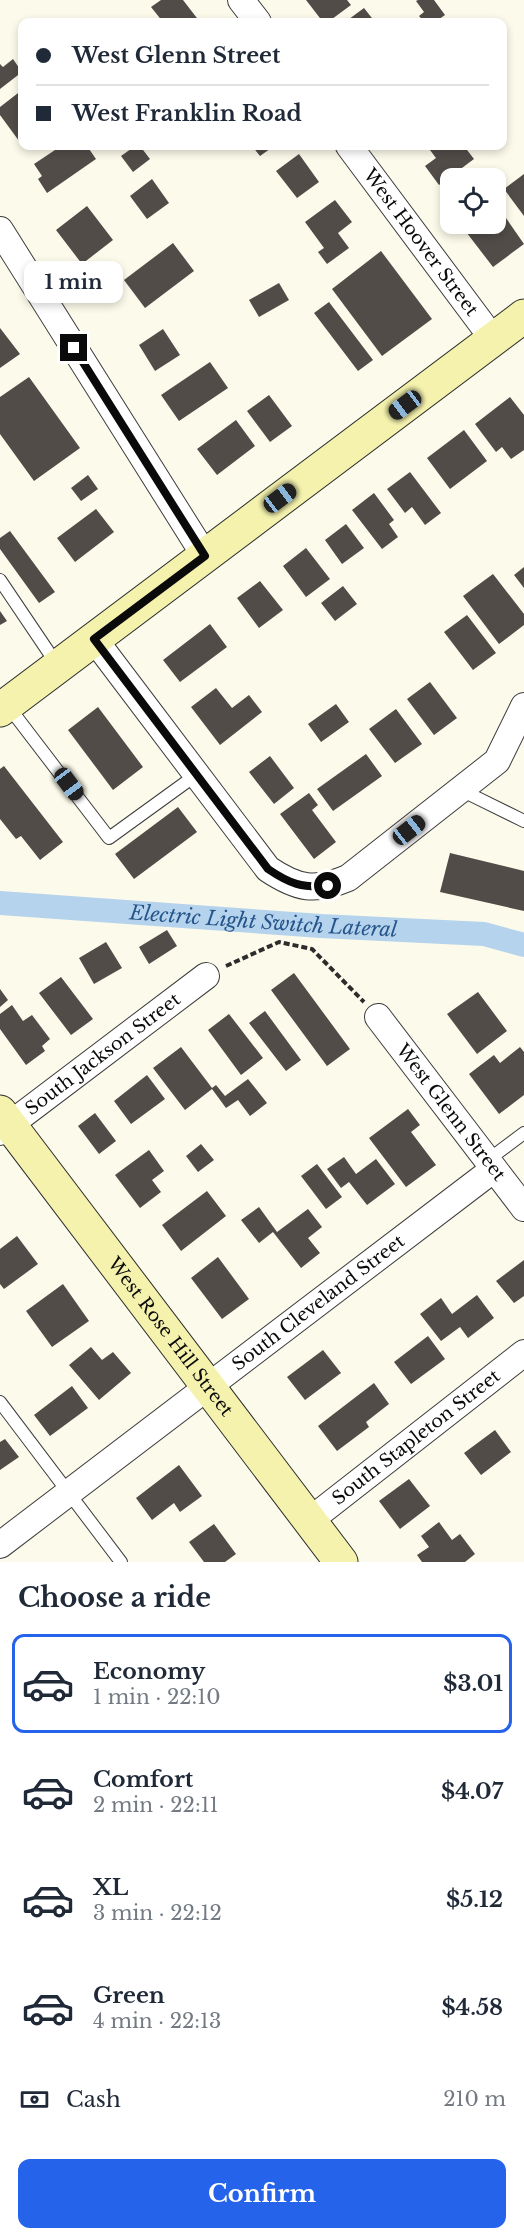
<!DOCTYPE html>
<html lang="en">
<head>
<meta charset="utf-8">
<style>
  body { margin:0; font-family:"Libre Baskerville",serif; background:#f2f2f3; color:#1f2937; height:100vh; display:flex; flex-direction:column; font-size:22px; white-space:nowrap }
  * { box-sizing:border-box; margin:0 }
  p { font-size:20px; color:#747a83 }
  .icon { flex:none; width:33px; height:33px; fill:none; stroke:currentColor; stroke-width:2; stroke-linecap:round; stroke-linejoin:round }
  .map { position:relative; height:1562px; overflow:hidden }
  .side { display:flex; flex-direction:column; background:#fff; flex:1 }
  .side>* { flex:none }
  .top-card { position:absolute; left:18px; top:18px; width:489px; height:132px; border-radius:12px; box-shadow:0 3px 9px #0003; display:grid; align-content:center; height:132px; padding:0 18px; background:#fff }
  .controls { position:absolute; left:440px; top:168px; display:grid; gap:12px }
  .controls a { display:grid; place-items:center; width:66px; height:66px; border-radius:12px; background:#fff; box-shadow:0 3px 9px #0003; font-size:30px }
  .end { position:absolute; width:27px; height:27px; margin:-14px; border:8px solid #0a0a0a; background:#fff; box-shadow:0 0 0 3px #fff }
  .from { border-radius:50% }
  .bubble { position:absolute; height:42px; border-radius:12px; background:#fff; box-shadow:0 3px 9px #0003; font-size:20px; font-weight:800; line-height:42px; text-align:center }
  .car { position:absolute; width:18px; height:36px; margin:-18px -9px; border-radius:8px; box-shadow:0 0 4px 2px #0007; background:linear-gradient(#222 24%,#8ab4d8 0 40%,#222 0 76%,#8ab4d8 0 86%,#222 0) }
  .top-card b { display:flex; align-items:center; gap:21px; height:57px; font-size:22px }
  .top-card b+b { border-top:2px solid #e0e1e3 }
  .top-card i { width:15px; height:15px; background:#1f2937 }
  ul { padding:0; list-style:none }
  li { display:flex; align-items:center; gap:18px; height:99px; margin:0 12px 9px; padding:0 6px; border:3px solid transparent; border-radius:12px }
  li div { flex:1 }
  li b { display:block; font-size:22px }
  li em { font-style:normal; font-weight:800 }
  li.selected { border-color:#2563eb }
  li>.icon { width:54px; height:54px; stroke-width:1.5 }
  h2 { padding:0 18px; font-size:27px; line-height:72px }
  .pay { display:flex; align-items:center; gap:15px; height:66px; padding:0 18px; font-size:22px }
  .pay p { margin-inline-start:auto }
  .cta { display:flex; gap:12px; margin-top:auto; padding:12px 18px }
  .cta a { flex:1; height:69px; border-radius:12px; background:#2563eb; color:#fff; font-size:24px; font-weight:800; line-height:69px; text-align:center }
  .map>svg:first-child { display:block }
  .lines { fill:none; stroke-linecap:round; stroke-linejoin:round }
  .canal { stroke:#b5d3ed; stroke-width:24 }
  .building { fill:#514c48 }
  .lane-casing { stroke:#3d3d3d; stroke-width:14 }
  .street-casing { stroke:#3d3d3d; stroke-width:28 }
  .secondary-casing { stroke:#2c2c2c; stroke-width:35 }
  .path { stroke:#2c2c2c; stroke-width:4; stroke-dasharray:6 3; stroke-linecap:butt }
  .lane { stroke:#fff; stroke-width:12 }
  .street { stroke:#fff; stroke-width:26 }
  .secondary { stroke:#f4f2ad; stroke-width:33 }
  .route { stroke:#0a0a0a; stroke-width:8 }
  .labels { text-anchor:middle; stroke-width:6; stroke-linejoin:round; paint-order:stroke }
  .street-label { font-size:18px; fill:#0a0a0a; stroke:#fff }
  .water-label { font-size:20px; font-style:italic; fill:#25558a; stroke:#fff }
</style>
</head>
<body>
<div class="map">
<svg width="524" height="1562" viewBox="0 0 524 1562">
  <rect width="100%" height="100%" fill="#fcfaea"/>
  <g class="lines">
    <path class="canal" id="s1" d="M 0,903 L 321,926 L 484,934 L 524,945"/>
  </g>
  <path class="building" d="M 161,0 L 183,0 L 200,22 L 163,22 L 151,7 Z
    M 306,0 L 347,0 L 351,5 L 328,22 L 323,22 Z
    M 418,0 L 434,0 L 445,15 L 435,22 L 424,22 L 419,16 L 424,12 L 416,1 Z
    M 364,8 L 375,22 L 345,22 Z
    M 13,59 L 22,72 L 0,89 L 0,64 L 3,67 Z
    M 22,90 L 22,145 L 0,115 L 0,107 Z
    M 61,146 L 87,146 L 96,159 L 47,193 L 38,179 L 42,176 L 34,164 Z
    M 135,146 L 140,146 L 150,159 L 133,172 L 121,156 Z
    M 252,146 L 274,146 L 260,156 Z
    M 427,146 L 464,146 L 474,159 L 439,185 L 425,166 L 436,158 Z
    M 299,154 L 319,182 L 297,198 L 276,171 Z
    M 524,174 L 524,216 L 504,189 Z
    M 152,179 L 169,203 L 147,219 L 130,196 Z
    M 335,200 L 352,222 L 338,233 L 349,248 L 327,264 L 318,252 L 324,248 L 305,222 Z
    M 87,206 L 113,240 L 82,264 L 56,230 Z
    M 506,218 L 524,244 L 493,267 L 460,224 L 495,224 L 496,226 Z
    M 173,243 L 194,271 L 145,308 L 124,280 Z
    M 381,251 L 432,319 L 382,356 L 332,289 Z
    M 279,283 L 289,300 L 259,317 L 249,300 Z
    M 329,302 L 373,360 L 358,371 L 314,313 Z
    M 0,328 L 20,354 L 0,368 Z
    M 163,329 L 180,355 L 155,371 L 139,345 Z
    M 210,362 L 228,388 L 179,421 L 161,395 Z
    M 29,377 L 80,448 L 34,481 L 0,434 L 0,397 Z
    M 269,395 L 292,426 L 270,442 L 247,411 Z
    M 510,397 L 524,415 L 524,450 L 511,459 L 502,447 L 496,452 L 475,424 Z
    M 236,420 L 255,446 L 217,475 L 197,449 Z
    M 464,430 L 487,461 L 450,489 L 427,458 Z
    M 410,472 L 441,513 L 425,525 L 412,507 L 405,513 L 387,489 Z
    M 88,475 L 98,489 L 81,501 L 71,488 Z
    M 374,493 L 394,520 L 389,524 L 398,537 L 382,549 L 352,510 Z
    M 96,509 L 114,532 L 75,562 L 57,538 Z
    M 346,524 L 364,548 L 342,564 L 325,540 Z
    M 10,531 L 55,592 L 39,603 L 0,549 L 0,538 Z
    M 306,548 L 330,579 L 306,597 L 283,566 Z
    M 524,567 L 524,588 L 514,575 Z
    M 493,574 L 524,614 L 524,625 L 499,644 L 463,596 Z
    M 260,581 L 283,610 L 259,628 L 237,598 Z
    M 343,586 L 357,604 L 335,621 L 321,603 Z
    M 0,611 L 7,621 L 0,625 Z
    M 467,615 L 496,653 L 473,670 L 444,632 Z
    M 210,624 L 227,647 L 180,682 L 163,660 Z
    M 430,682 L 457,718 L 434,735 L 407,699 Z
    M 216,688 L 232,708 L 249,695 L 262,712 L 220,745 L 191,707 Z
    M 336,704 L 349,722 L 321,742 L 308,724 Z
    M 98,707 L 143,767 L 113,790 L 68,730 Z
    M 396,709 L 422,744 L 395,763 L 369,729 Z
    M 366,754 L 382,776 L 333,811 L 317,789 Z
    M 270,756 L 294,788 L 274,804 L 249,772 Z
    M 4,766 L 63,842 L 40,860 L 21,836 L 16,839 L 0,819 L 0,769 Z
    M 309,793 L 318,805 L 312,810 L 336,842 L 314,859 L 280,814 Z
    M 178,807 L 197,832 L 134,879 L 115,854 Z
    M 450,853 L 524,871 L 524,911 L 440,892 Z
    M 167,930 L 177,946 L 149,964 L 139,947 Z
    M 106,942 L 122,968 L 94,984 L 79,958 Z
    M 294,973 L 350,1049 L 327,1066 L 271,990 Z
    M 61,977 L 93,1019 L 71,1035 L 39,993 Z
    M 0,989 L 8,1000 L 0,1007 Z
    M 478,992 L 507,1031 L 477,1054 L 447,1014 Z
    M 12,1005 L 23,1021 L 32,1015 L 50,1039 L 42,1046 L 45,1051 L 26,1065 L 0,1029 L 0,1014 Z
    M 265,1011 L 301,1060 L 286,1071 L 249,1023 Z
    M 229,1014 L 263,1058 L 241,1075 L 208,1030 Z
    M 181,1047 L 212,1088 L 216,1085 L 225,1096 L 248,1079 L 267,1103 L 250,1116 L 238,1100 L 226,1108 L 212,1089 L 185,1110 L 153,1068 Z
    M 520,1047 L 524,1052 L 524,1095 L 499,1114 L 469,1074 L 494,1055 L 500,1063 Z
    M 147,1075 L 165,1099 L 131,1124 L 114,1101 Z
    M 408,1109 L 420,1125 L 411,1132 L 436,1165 L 406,1187 L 369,1138 Z
    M 95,1113 L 116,1141 L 99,1154 L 78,1126 Z
    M 201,1144 L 214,1160 L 198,1172 L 186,1156 Z
    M 149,1150 L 164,1171 L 152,1180 L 161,1192 L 140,1208 L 115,1175 Z
    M 344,1157 L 356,1174 L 376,1159 L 395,1184 L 367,1205 L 349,1182 L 341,1188 L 327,1169 Z
    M 317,1164 L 342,1197 L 326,1209 L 301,1176 Z
    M 207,1191 L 226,1216 L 181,1251 L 162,1225 Z
    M 259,1207 L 277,1232 L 308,1209 L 322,1227 L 308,1238 L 320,1253 L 301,1268 L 273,1232 L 259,1243 L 241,1220 Z
    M 17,1236 L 38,1264 L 4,1289 L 0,1284 L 0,1249 Z
    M 218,1257 L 249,1299 L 222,1319 L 191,1278 Z
    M 524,1260 L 524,1296 L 514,1303 L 496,1281 Z
    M 63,1284 L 89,1321 L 52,1347 L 26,1311 Z
    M 477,1295 L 494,1318 L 468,1338 L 460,1327 L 441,1341 L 420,1314 L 441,1298 L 452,1314 Z
    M 428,1336 L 445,1359 L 411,1384 L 394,1362 Z
    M 91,1347 L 102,1360 L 113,1352 L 131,1373 L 99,1400 L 69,1365 Z
    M 323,1350 L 341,1373 L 305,1400 L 287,1377 Z
    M 374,1383 L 389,1404 L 366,1422 L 369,1427 L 337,1451 L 318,1426 Z
    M 72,1386 L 88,1408 L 50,1436 L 34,1415 Z
    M 495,1430 L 511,1452 L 481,1475 L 464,1453 Z
    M 5,1439 L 19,1457 L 0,1470 L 0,1442 Z
    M 179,1465 L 202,1496 L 180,1512 L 174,1503 L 152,1520 L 136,1498 Z
    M 409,1479 L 430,1506 L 400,1529 L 379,1501 Z
    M 439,1522 L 452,1540 L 460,1534 L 475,1554 L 465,1562 L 422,1562 L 417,1555 L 429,1547 L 421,1536 Z
    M 214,1524 L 236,1554 L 225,1562 L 204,1562 L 189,1542 Z"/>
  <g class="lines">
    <defs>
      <path id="lane" d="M 0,580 L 58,666
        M 8,706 L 109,838 L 196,775
        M 461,790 L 524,821
        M 488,1160 L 524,1133
        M 0,1402 L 121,1562"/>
      <g id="street">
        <path d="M 241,0 L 258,22"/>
        <path id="s2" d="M 349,146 L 493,339"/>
        <path d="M 0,230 L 205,556"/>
        <path d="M 94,639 L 268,869 C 298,889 315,892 348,878 L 497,761 L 524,706"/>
        <path id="s3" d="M 378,1017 L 524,1208"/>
        <path id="s4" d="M 0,1132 L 206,976"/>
        <path id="s5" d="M 309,1521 L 524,1353"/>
        <path id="s6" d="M 0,1545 L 494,1169"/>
      </g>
      <g id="secondary">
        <path d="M 0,710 L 524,316"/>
        <path id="s7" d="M 0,1112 L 341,1562"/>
      </g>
    </defs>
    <use href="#lane" class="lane-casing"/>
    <use href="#street" class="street-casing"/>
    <use href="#secondary" class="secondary-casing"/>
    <path class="path" d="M 226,966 L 279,942 L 312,949 L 364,1002"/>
    <use href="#lane" class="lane"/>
    <use href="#street" class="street"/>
    <use href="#secondary" class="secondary"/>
  </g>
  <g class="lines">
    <path class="route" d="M 74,348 L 205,556 L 94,639 L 268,869 C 290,884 302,888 328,886"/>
  </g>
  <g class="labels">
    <g class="street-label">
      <text dy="6" stroke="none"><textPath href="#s2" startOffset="120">West Hoover Street</textPath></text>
      <text dy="6" stroke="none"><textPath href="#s4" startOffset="129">South Jackson Street</textPath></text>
      <text dy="6" stroke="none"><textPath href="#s3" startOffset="120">West Glenn Street</textPath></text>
      <text dy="6" stroke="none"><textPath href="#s6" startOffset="400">South Cleveland Street</textPath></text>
      <text dy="6" stroke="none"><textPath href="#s7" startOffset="282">West Rose Hill Street</textPath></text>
      <text dy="6" stroke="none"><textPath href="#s5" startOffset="136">South Stapleton Street</textPath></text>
    </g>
    <g class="water-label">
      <text dy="7" stroke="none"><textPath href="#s1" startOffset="264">Electric Light Switch Lateral</textPath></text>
    </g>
  </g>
</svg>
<div class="controls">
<a><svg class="icon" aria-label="locate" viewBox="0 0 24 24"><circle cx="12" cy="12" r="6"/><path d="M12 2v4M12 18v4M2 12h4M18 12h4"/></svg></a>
</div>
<i class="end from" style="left:328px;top:886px"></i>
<i class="end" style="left:74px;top:348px"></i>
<div class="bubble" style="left:24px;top:261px;width:99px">1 min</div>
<i class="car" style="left:405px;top:405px;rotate:233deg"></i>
<i class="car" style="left:280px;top:498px;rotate:53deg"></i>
<i class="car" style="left:69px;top:784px;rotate:143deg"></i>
<i class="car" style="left:409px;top:830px;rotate:52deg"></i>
<div class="top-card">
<b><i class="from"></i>West Glenn Street</b>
<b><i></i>West Franklin Road</b>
</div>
</div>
<section class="side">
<h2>Choose a ride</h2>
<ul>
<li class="selected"><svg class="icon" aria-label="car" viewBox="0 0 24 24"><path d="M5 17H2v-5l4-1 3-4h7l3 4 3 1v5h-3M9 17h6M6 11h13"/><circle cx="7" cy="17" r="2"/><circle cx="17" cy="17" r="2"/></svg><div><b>Economy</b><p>1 min · 22:10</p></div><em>$3.01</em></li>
<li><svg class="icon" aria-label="car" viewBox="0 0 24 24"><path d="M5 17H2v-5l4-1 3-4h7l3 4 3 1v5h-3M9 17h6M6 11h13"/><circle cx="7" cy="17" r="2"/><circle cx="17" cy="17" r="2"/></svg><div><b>Comfort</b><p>2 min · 22:11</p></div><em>$4.07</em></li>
<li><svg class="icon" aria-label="car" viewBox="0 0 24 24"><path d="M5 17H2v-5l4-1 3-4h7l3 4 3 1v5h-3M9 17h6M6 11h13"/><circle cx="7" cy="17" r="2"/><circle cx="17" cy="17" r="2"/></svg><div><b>XL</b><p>3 min · 22:12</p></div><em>$5.12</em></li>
<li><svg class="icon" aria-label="car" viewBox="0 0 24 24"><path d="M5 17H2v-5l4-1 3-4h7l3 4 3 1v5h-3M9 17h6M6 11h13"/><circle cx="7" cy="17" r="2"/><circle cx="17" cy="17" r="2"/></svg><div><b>Green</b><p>4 min · 22:13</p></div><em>$4.58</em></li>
</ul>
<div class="pay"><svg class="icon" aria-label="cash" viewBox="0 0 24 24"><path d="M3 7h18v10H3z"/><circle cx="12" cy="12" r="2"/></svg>Cash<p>210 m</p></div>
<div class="cta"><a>Confirm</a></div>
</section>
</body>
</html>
